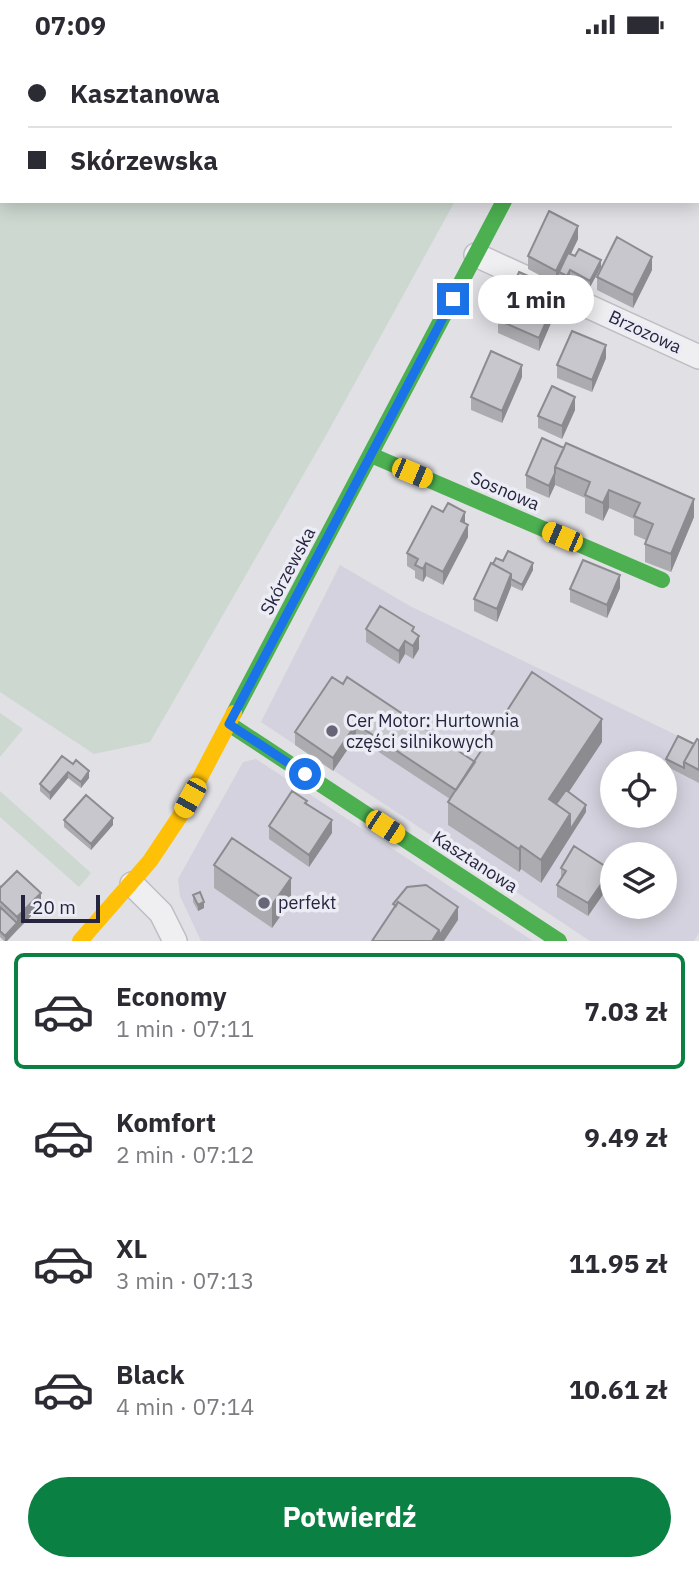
<!DOCTYPE html>
<html lang="pl">
<head>
<meta charset="utf-8">
<style>
  body { margin:0; font-family:"IBM Plex Sans",sans-serif; background:#f7f7f7; color:#2b2b33; height:100vh; display:flex; flex-direction:column; font-size:26px; white-space:nowrap }
  * { box-sizing:border-box; margin:0 }
  p { font-size:23px; color:#7c7c81 }
  .icon { flex:none; width:38px; height:38px; fill:none; stroke:currentColor; stroke-width:2; stroke-linecap:round; stroke-linejoin:round }
  .map { position:relative; height:892px; overflow:hidden }
  .side { display:flex; flex-direction:column; background:#fff; flex:1 }
  .side>* { flex:none }
  .hud { position:absolute; left:0px; top:0px; width:700px; height:154px; box-shadow:0 4px 18px #0003; display:grid; align-content:center; height:154px; padding:0 28px; background:#fff }
  .fabs { position:absolute; left:600px; top:702px; display:grid; gap:14px }
  .fabs a { display:grid; place-items:center; width:77px; height:77px; border-radius:50%; background:#fff; box-shadow:0 4px 18px #0003; font-size:35px }
  .scale { position:absolute; left:21px; bottom:18px; width:79px; box-sizing:border-box; padding-left:7px; border:4px solid #26253f; border-top:0; font-size:19px; line-height:24px; white-space:nowrap; color:#26253f; -webkit-text-stroke:5px #ececf5; paint-order:stroke }
  .end { position:absolute; width:32px; height:32px; margin:-16px; border:9px solid #1a73e8; background:#fff; box-shadow:0 0 0 4px #fff }
  .from { border-radius:50% }
  .bubble { position:absolute; height:49px; border-radius:24px; background:#fff; box-shadow:0 4px 18px #0003; font-size:23px; font-weight:800; line-height:49px; text-align:center }
  .car { position:absolute; width:21px; height:42px; margin:-21px -10px; border-radius:9px; box-shadow:0 0 5px 2px #0007; background:linear-gradient(#f5c518 24%,#345 0 40%,#f5c518 0 76%,#345 0 86%,#f5c518 0) }
  .hud b { display:flex; align-items:center; gap:24px; height:66px; font-size:26px }
  .hud b+b { border-top:2px solid #e1e1e2 }
  .hud i { width:18px; height:18px; background:#2b2b33 }
  ul { padding:12px 0 0; list-style:none }
  li { display:flex; align-items:center; gap:21px; height:116px; margin:0 14px 10px; padding:0 14px; border:4px solid transparent; border-radius:10px }
  li div { flex:1 }
  li b { display:block; font-size:26px }
  li em { font-style:normal; font-weight:800 }
  li.active { border-color:#0b8043 }
  li>.icon { width:63px; height:63px; stroke-width:1.5 }
  .primary-button { display:flex; gap:14px; margin-top:auto; padding:14px 28px }
  .primary-button a { flex:1; height:80px; border-radius:42px; background:#0b8043; color:#fff; font-size:28px; font-weight:800; line-height:80px; text-align:center }
  .status { display:flex; justify-content:space-between; align-items:center; height:49px; padding:0 35px; background:#fff; direction:ltr }
  .status svg { height:19px; fill:currentColor }
  .map>svg:first-child { display:block }
  .built { fill:#d3d2de; fill-rule:evenodd }
  .green { fill:#cdd8d1 }
  .lines { fill:none; stroke-linecap:round; stroke-linejoin:round }
  .street-casing { stroke:#bdbdc3; stroke-width:26 }
  .street { stroke:#efeff2; stroke-width:23 }
  .fast { stroke:#4caf50; stroke-width:16 }
  .slow { stroke:#ffc107; stroke-width:16 }
  .wall { fill:#ababb0 }
  .shaded-wall { fill:#8b8b90 }
  .building { fill:#c7c7cd; stroke:#8b8b90; stroke-width:2 }
  .route { stroke:#1a73e8; stroke-width:9 }
  .poi-dot { fill:#676679; stroke:#ececf5; stroke-width:2.5 }
  .labels { text-anchor:middle; stroke-width:7; stroke-linejoin:round; paint-order:stroke }
  .street-label { font-size:18px; fill:#26253f; stroke:#ececf5 }
  .poi-label { font-size:18px; fill:#26253f; stroke:#ececf5; text-anchor:start }
</style>
</head>
<body>
<div class="status"><b>07:09</b><svg viewBox="0 0 49 12"><path d="M0 12V9h3v3zM5 12V6h3v6zM10 12V3h3v9zM15 12V0h3v12zM26 1h20v11H26zM47 4h2v5h-2z"/></svg></div>
<div class="map">
<svg width="699" height="892" viewBox="0 0 699 892">
  <rect width="100%" height="100%" fill="#e0e0e5"/>
  <path class="built" d="M 340,516 L 410,557 L 699,697 L 699,884 L 694,892 L 590,892 L 261,673 ZM 612,714 L 665,714 L 665,766 L 612,766 ZM 612,805 L 665,805 L 665,858 L 612,858 Z
    M 256,710 L 533,892 L 201,892 L 180,847 L 178,830 L 243,713 Z"/>
  <path class="green" d="M 0,0 L 540,0 L 2,2 L 2,152 L 455,152 L 329,381 L 150,693 L 94,705 L 0,643 Z
    M 0,664 L 23,680 L 0,708 Z
    M 0,742 L 91,824 L 79,838 L 0,768 Z"/>
  <g class="lines">
    <defs>
      <path id="street" d="M 476,206 L 699,308
        M 132,835 L 161,864 L 175,892"/>
    </defs>
    <use href="#street" class="street-casing"/>
    <use href="#street" class="street"/>
    <path class="fast" d="M 583,2 L 584,0
      M 371,406 L 662,531
      M 234,664 L 504,152
      M 229,675 L 559,892"/>
    <path class="slow" d="M 80,892 L 150,812 L 180,767 L 234,664"/>
  </g>
  <path class="wall" d="M 578,190 L 571,205 L 601,218 L 590,238 L 570,227 L 567,234 L 559,230 L 556,235 L 528,220 L 528,207 Z
    M 652,221 L 633,259 L 597,241 L 597,228 Z
    M 560,253 L 539,302 L 498,284 L 498,271 Z
    M 606,309 L 592,343 L 557,329 L 557,316 Z
    M 522,328 L 502,374 L 471,361 L 471,348 Z
    M 575,361 L 562,390 L 538,379 L 538,367 Z
    M 542,389 L 694,468 L 671,523 L 645,513 L 645,495 L 646,491 L 634,486 L 634,470 L 609,459 L 603,472 L 585,464 L 585,449 L 555,436 L 549,449 L 526,439 L 526,426 Z
    M 465,474 L 468,488 L 443,536 L 426,527 L 423,533 L 415,529 L 415,522 L 407,517 L 407,504 Z
    M 503,512 L 533,521 L 522,542 L 511,537 L 497,573 L 474,562 L 474,550 L 493,515 Z
    M 620,539 L 607,569 L 570,553 L 570,540 Z
    M 366,580 L 414,584 L 419,600 L 413,610 L 405,605 L 399,615 L 366,593 Z
    M 332,628 L 475,713 L 602,693 L 569,743 L 586,763 L 541,834 L 521,820 L 519,823 L 448,776 L 448,753 L 450,750 L 356,688 L 333,722 L 295,696 L 295,683 Z
    M 699,691 L 699,734 L 666,717 L 666,710 L 694,695 Z
    M 62,707 L 89,729 L 81,739 L 68,729 L 50,751 L 40,742 L 40,735 Z
    M 307,755 L 332,784 L 309,818 L 269,790 L 269,777 Z
    M 64,771 L 113,776 L 91,801 L 64,778 Z
    M 214,816 L 291,852 L 272,879 L 214,839 Z
    M 561,819 L 611,834 L 588,867 L 557,848 L 557,836 L 561,829 Z
    M 0,836 L 41,857 L 7,892 L 4,892 L 0,888 Z
    M 193,846 L 204,859 L 198,862 L 193,853 Z"/>
  <path class="shaded-wall" d="M 578,177 L 578,190 L 561,225 L 559,223 L 559,230 L 556,235 L 556,222 Z
    M 652,208 L 652,221 L 633,259 L 633,246 Z
    M 601,211 L 601,218 L 590,238 L 590,232 Z
    M 570,221 L 570,227 L 567,234 L 567,227 Z
    M 560,241 L 560,253 L 539,302 L 539,289 Z
    M 606,296 L 606,309 L 592,343 L 592,331 Z
    M 522,316 L 522,328 L 502,374 L 502,362 Z
    M 575,348 L 575,361 L 562,390 L 562,377 Z
    M 555,424 L 555,436 L 549,449 L 549,437 Z
    M 609,441 L 609,459 L 603,472 L 603,454 Z
    M 694,450 L 694,468 L 671,523 L 671,505 Z
    M 465,463 L 465,475 L 461,472 Z
    M 468,476 L 468,488 L 443,536 L 443,523 Z
    M 426,514 L 426,527 L 423,533 L 423,520 Z
    M 533,514 L 533,521 L 522,542 L 522,536 Z
    M 511,525 L 511,538 L 497,573 L 497,560 Z
    M 620,526 L 620,539 L 607,569 L 607,556 Z
    M 419,587 L 419,600 L 413,610 L 413,597 Z
    M 405,592 L 405,605 L 399,615 L 399,602 Z
    M 602,670 L 602,693 L 552,768 L 549,750 Z
    M 356,675 L 356,688 L 333,722 L 333,709 Z
    M 89,722 L 89,729 L 81,739 L 81,733 Z
    M 68,723 L 68,729 L 50,751 L 50,744 Z
    M 586,756 L 586,763 L 541,834 L 541,811 L 570,765 Z
    M 113,769 L 113,776 L 91,801 L 91,795 Z
    M 332,771 L 332,784 L 309,818 L 309,806 Z
    M 521,797 L 521,820 L 519,823 L 519,800 Z
    M 611,821 L 611,834 L 588,867 L 588,854 Z
    M 291,829 L 291,852 L 272,879 L 272,856 Z
    M 41,844 L 41,857 L 17,881 L 17,868 Z
    M 204,853 L 204,859 L 198,862 L 198,856 Z
    M 458,858 L 458,871 L 444,892 L 432,892 L 439,881 Z
    M 17,874 L 17,881 L 7,892 L 5,892 L 5,887 Z"/>
  <path class="building" d="M 607,0 L 678,0 L 677,2 L 606,2 Z
    M 680,0 L 695,0 L 694,2 L 680,2 Z
    M 549,162 L 578,177 L 556,222 L 528,207 Z
    M 617,188 L 652,208 L 633,246 L 597,228 Z
    M 579,200 L 601,211 L 590,232 L 570,221 L 567,227 L 559,223 L 568,204 L 575,207 Z
    M 519,223 L 560,241 L 539,289 L 498,271 Z
    M 572,282 L 606,296 L 592,331 L 557,316 Z
    M 491,302 L 522,316 L 502,362 L 471,348 Z
    M 552,337 L 575,348 L 562,377 L 538,367 Z
    M 542,389 L 564,399 L 555,418 L 555,424 L 549,437 L 526,426 Z
    M 566,394 L 694,450 L 671,505 L 645,495 L 653,475 L 634,467 L 640,454 L 609,441 L 603,454 L 585,446 L 590,433 L 555,418 Z
    M 448,454 L 465,463 L 461,472 L 468,476 L 443,523 L 426,514 L 423,520 L 415,516 L 418,510 L 407,504 L 432,457 L 443,463 Z
    M 508,502 L 533,514 L 522,536 L 511,530 L 511,525 L 493,515 L 496,509 L 503,512 Z
    M 583,511 L 620,526 L 607,556 L 570,540 Z
    M 491,514 L 511,525 L 497,560 L 474,550 Z
    M 380,557 L 414,578 L 412,582 L 419,587 L 413,597 L 405,592 L 399,602 L 366,580 Z
    M 532,623 L 602,670 L 549,750 L 570,765 L 541,811 L 521,797 L 519,800 L 448,753 Z
    M 332,628 L 343,635 L 347,628 L 475,713 L 456,741 L 356,675 L 333,709 L 295,683 Z
    M 678,687 L 694,695 L 684,713 L 684,719 L 666,710 Z
    M 697,690 L 699,691 L 699,721 L 684,713 Z
    M 62,707 L 73,715 L 76,711 L 89,722 L 81,733 L 68,723 L 50,744 L 40,735 Z
    M 566,741 L 586,756 L 570,781 L 570,765 L 556,755 Z
    M 292,742 L 307,752 L 305,754 L 332,771 L 309,806 L 269,777 Z
    M 86,746 L 113,769 L 91,795 L 64,771 Z
    M 232,789 L 291,829 L 272,856 L 214,816 Z
    M 574,797 L 611,821 L 588,854 L 557,836 L 566,822 L 561,819 Z
    M 17,822 L 41,844 L 17,868 L 0,852 L 0,839 Z
    M 426,836 L 458,858 L 439,887 L 439,881 L 398,853 L 396,857 L 393,855 L 407,838 Z
    M 200,843 L 204,853 L 198,856 L 193,846 Z
    M 398,853 L 439,881 L 432,892 L 372,892 Z
    M 0,858 L 17,874 L 5,887 L 0,882 Z"/>
  <g class="lines">
    <path class="route" d="M 305,725 L 229,675 L 453,250"/>
  </g>
  <g class="poi-dot">
    <circle cx="332" cy="682" r="7"/>
    <circle cx="264" cy="854" r="7"/>
  </g>
  <g class="labels">
    <g class="street-label">
      <text transform="translate(645 283) rotate(25)" y="6">Brzozowa</text>
      <text transform="translate(505 442) rotate(23)" y="6">Sosnowa</text>
      <text transform="translate(288 522) rotate(-62)" y="6">Skórzewska</text>
      <text transform="translate(475 813) rotate(33)" y="6">Kasztanowa</text>
    </g>
    <g class="poi-label">
      <text x="346" y="678">Cer Motor: Hurtownia<tspan x="346" dy="21">części silnikowych</tspan></text>
      <text x="278" y="860">perfekt</text>
    </g>
  </g>
</svg>
<div class="fabs">
<a><svg class="icon" aria-label="locate" viewBox="0 0 24 24"><circle cx="12" cy="12" r="6"/><path d="M12 2v4M12 18v4M2 12h4M18 12h4"/></svg></a>
<a><svg class="icon" aria-label="layers" viewBox="0 0 24 24"><path d="M12 4l9 5-9 5-9-5zM3 14l9 5 9-5"/></svg></a>
</div>
<div class="scale">20 m</div>
<i class="end from" style="left:305px;top:725px"></i>
<i class="end" style="left:453px;top:250px"></i>
<div class="bubble" style="left:478px;top:226px;width:116px">1 min</div>
<i class="car" style="left:412px;top:424px;rotate:113deg"></i>
<i class="car" style="left:562px;top:488px;rotate:293deg"></i>
<i class="car" style="left:190px;top:749px;rotate:209deg"></i>
<i class="car" style="left:385px;top:778px;rotate:123deg"></i>
<div class="hud">
<b><i class="from"></i>Kasztanowa</b>
<b><i></i>Skórzewska</b>
</div>
</div>
<section class="side">
<ul>
<li class="active"><svg class="icon" aria-label="car" viewBox="0 0 24 24"><path d="M5 17H2v-5l4-1 3-4h7l3 4 3 1v5h-3M9 17h6M6 11h13"/><circle cx="7" cy="17" r="2"/><circle cx="17" cy="17" r="2"/></svg><div><b>Economy</b><p>1 min · 07:11</p></div><em>7.03 zł</em></li>
<li><svg class="icon" aria-label="car" viewBox="0 0 24 24"><path d="M5 17H2v-5l4-1 3-4h7l3 4 3 1v5h-3M9 17h6M6 11h13"/><circle cx="7" cy="17" r="2"/><circle cx="17" cy="17" r="2"/></svg><div><b>Komfort</b><p>2 min · 07:12</p></div><em>9.49 zł</em></li>
<li><svg class="icon" aria-label="car" viewBox="0 0 24 24"><path d="M5 17H2v-5l4-1 3-4h7l3 4 3 1v5h-3M9 17h6M6 11h13"/><circle cx="7" cy="17" r="2"/><circle cx="17" cy="17" r="2"/></svg><div><b>XL</b><p>3 min · 07:13</p></div><em>11.95 zł</em></li>
<li><svg class="icon" aria-label="car" viewBox="0 0 24 24"><path d="M5 17H2v-5l4-1 3-4h7l3 4 3 1v5h-3M9 17h6M6 11h13"/><circle cx="7" cy="17" r="2"/><circle cx="17" cy="17" r="2"/></svg><div><b>Black</b><p>4 min · 07:14</p></div><em>10.61 zł</em></li>
</ul>
<div class="primary-button"><a>Potwierdź</a></div>
</section>
</body>
</html>
